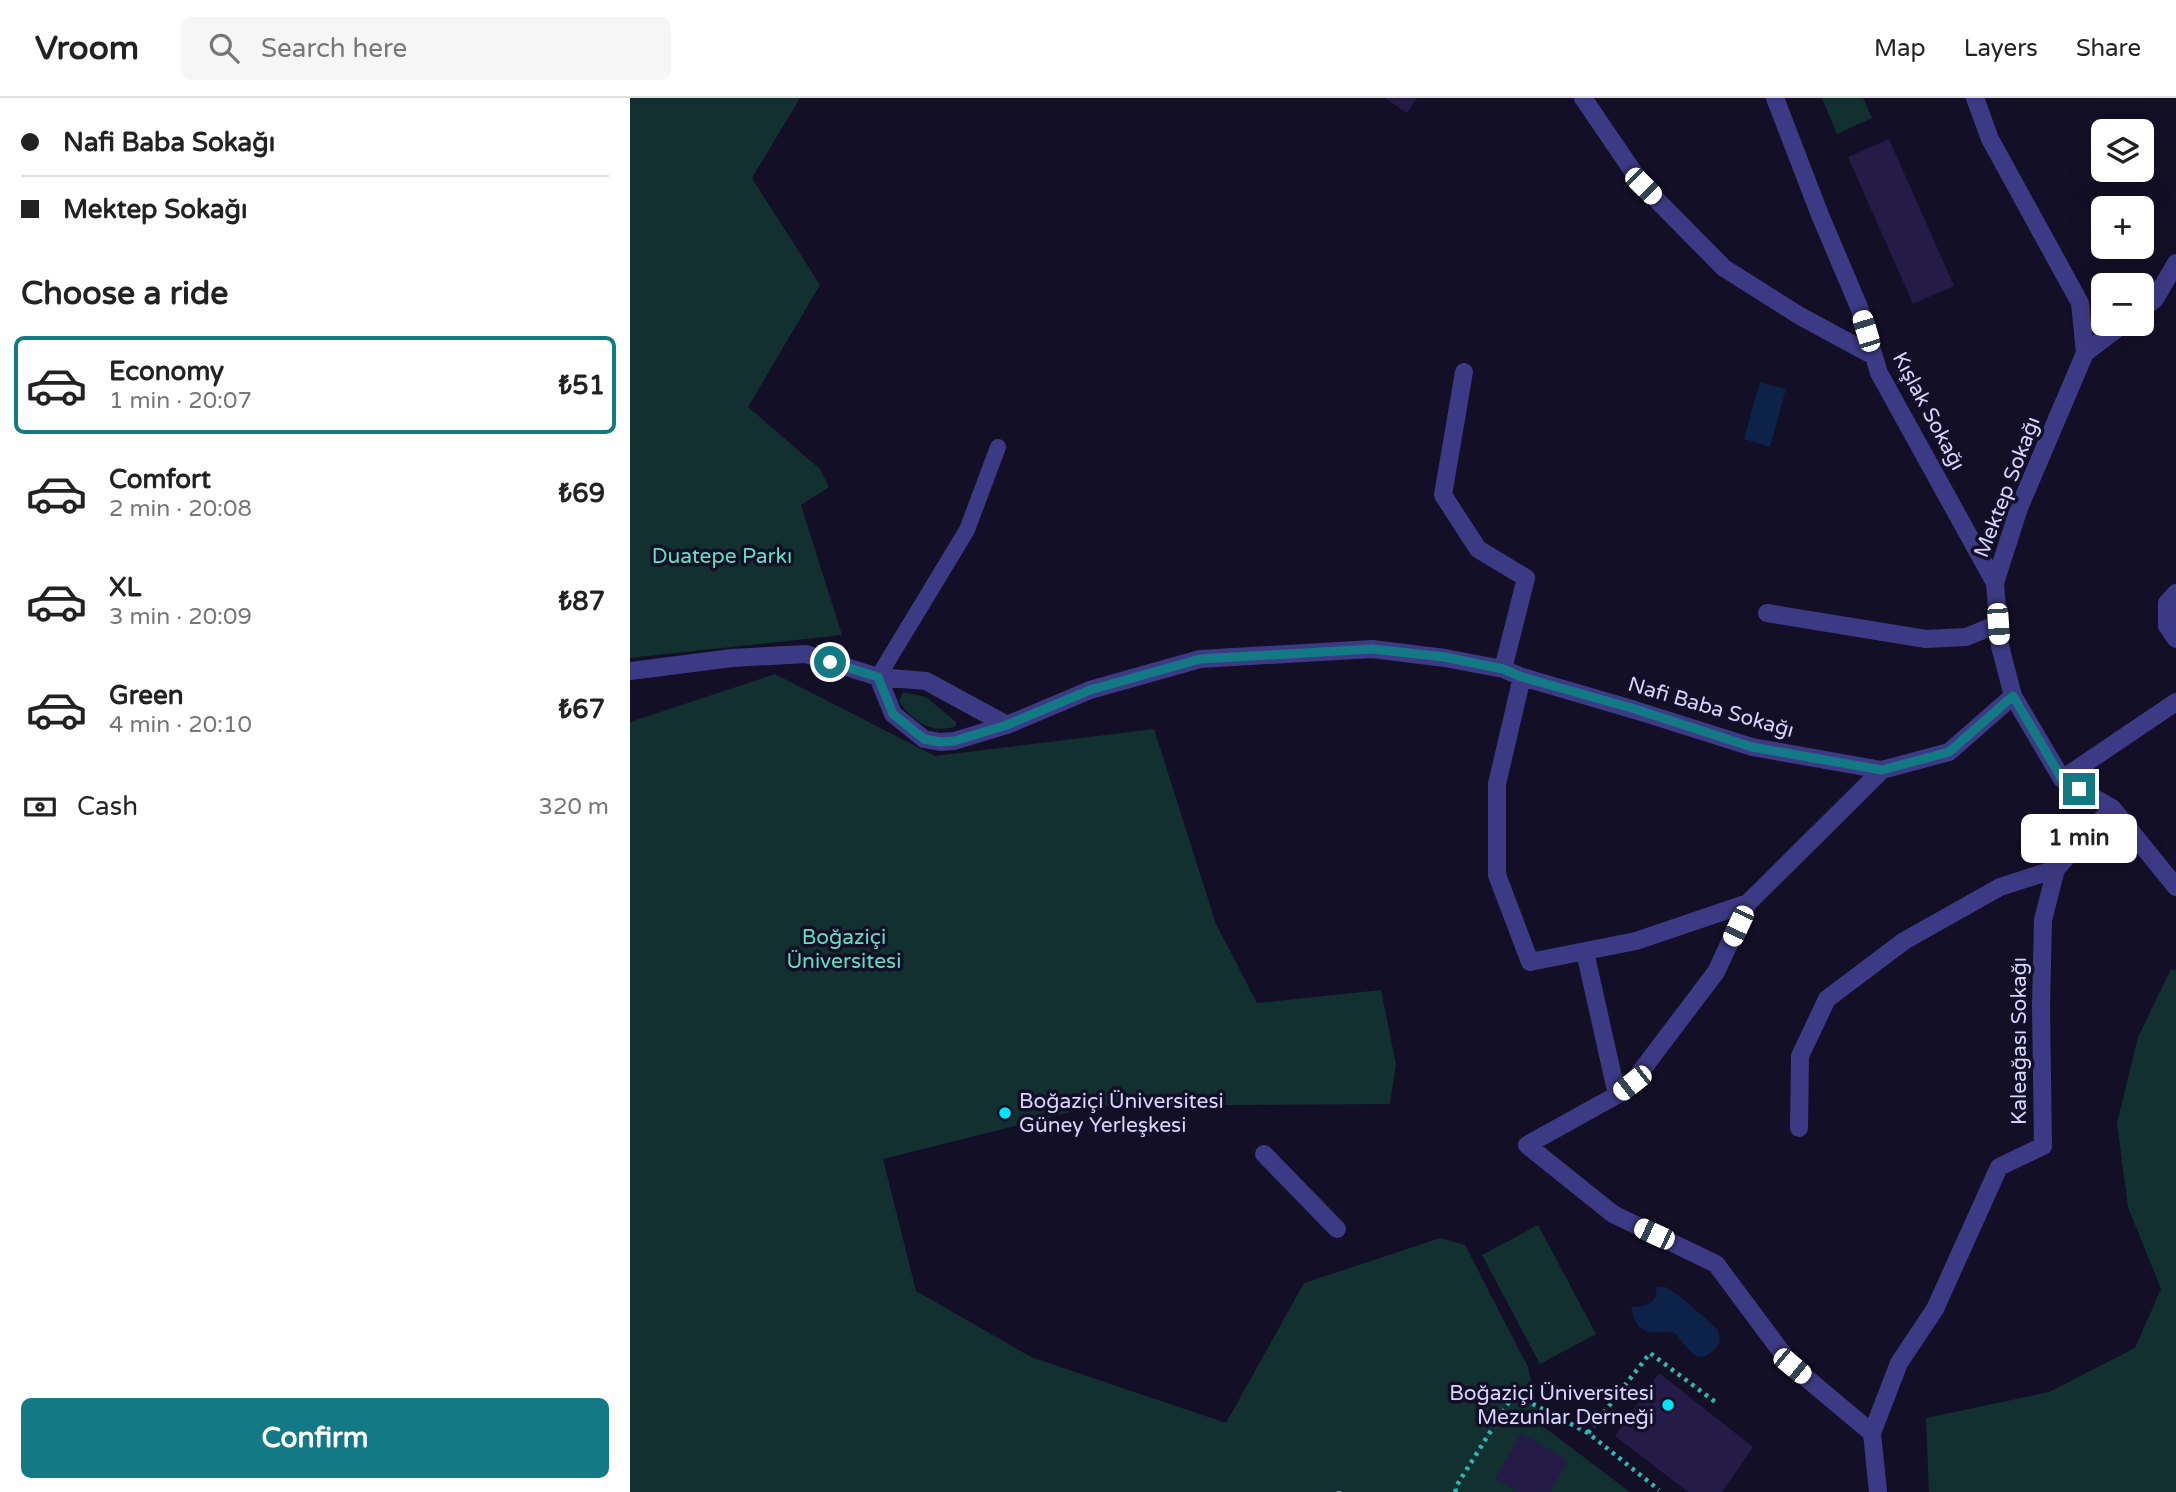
<!DOCTYPE html>
<html lang="en">
<head>
<meta charset="utf-8">
<style>
  body { margin:0; font-family:"Varela Round",sans-serif; background:#f6f6f6; color:#222; height:100vh; display:flex; flex-direction:column; font-size:26px; white-space:nowrap }
  * { box-sizing:border-box; margin:0 }
  p { font-size:23px; color:#767676 }
  .icon { flex:none; width:38px; height:38px; fill:none; stroke:currentColor; stroke-width:2; stroke-linecap:round; stroke-linejoin:round }
  .map { position:relative; flex:1; overflow:hidden }
  .sheet { display:flex; flex-direction:column; background:#fff; width:630px }
  .sheet>* { flex:none }
  .top-card { display:grid; align-content:center; height:154px; padding:0 21px; background:#fff }
  .fabs { position:absolute; left:1461px; top:21px; display:grid; gap:14px }
  .fabs a { display:grid; place-items:center; width:63px; height:63px; border-radius:10px; background:#fff; box-shadow:0 7px 28px #0002; font-size:35px }
  .end { position:absolute; width:32px; height:32px; margin:-16px; border:9px solid #137a85; background:#fff; box-shadow:0 0 0 4px #fff }
  .from { border-radius:50% }
  .bubble { position:absolute; height:49px; border-radius:10px; background:#fff; box-shadow:0 7px 28px #0002; font-size:23px; font-weight:700; line-height:49px; text-align:center }
  .car { position:absolute; width:21px; height:42px; margin:-21px -10px; border-radius:9px; box-shadow:0 0 5px 2px #0007; background:linear-gradient(#fff 24%,#345 0 40%,#fff 0 76%,#345 0 86%,#fff 0) }
  .top-card b { display:flex; align-items:center; gap:24px; height:66px; font-size:26px }
  .top-card b+b { border-top:2px solid #e0e0e0 }
  .top-card i { width:18px; height:18px; background:#222 }
  ul { padding:0; list-style:none }
  li { display:flex; align-items:center; gap:21px; height:98px; margin:0 14px 10px; padding:0 7px; border:4px solid transparent; border-radius:10px }
  li div { flex:1 }
  li b { display:block; font-size:26px }
  li em { font-style:normal; font-weight:700 }
  li.current { border-color:#137a85 }
  li>.icon { width:63px; height:63px; stroke-width:1.5 }
  h2 { padding:0 21px; font-size:32px; line-height:84px }
  .pay { display:flex; align-items:center; gap:18px; height:77px; padding:0 21px; font-size:26px }
  .pay p { margin-inline-start:auto }
  .primary-button { display:flex; gap:14px; margin-top:auto; padding:14px 21px }
  .primary-button a { flex:1; height:80px; border-radius:10px; background:#137a85; color:#fff; font-size:28px; font-weight:700; line-height:80px; text-align:center }
  header { display:flex; align-items:center; gap:42px; box-sizing:border-box; height:98px; padding:0 35px; background:#fff; border-bottom:2px solid #e0e0e0 }
  header strong { font-size:33px }
  nav { display:flex; gap:38px; margin-inline-start:auto; font-size:24px }
  .search { width:490px; height:63px; background:#f6f6f6; display:flex; align-items:center; gap:18px; box-sizing:border-box; padding:0 24px; border-radius:10px; color:#767676; font-size:26px }
  main { display:flex; flex:1; min-height:0 }
  .map>svg:first-child { display:block }
  .green { fill:#12302f }
  .water { fill:#0c2248 }
  .building { fill:#241b47 }
  .lines { fill:none; stroke-linecap:round; stroke-linejoin:round }
  .path { stroke:#2fb8b0; stroke-width:4.5; stroke-dasharray:3.5 5; stroke-linecap:butt }
  .service { stroke:#3d3a85; stroke-width:16 }
  .minor { stroke:#3d3a85; stroke-width:18 }
  .route { stroke:#137a85; stroke-width:9 }
  .poi-dot { fill:#00e5ff; stroke:#130f26; stroke-width:2.5 }
  .labels { text-anchor:middle; stroke-width:7; stroke-linejoin:round; paint-order:stroke }
  .street-label { font-size:21px; fill:#d9d4ff; stroke:#130f26 }
  .park-label { font-size:21px; fill:#5fe0c0; stroke:#130f26 }
  .poi-label { font-size:21px; fill:#d9d4ff; stroke:#130f26; text-anchor:start }
</style>
</head>
<body>
<header>
<strong>Vroom</strong>
<div class="search"><svg class="icon" aria-label="search" viewBox="0 0 24 24"><circle cx="10" cy="10" r="6"/><path d="M15 15l6 6"/></svg>Search here</div>
<nav><a>Map</a><a>Layers</a><a>Share</a></nav>
</header>
<main>
<section class="sheet">
<div class="top-card">
<b><i class="from"></i>Nafi Baba Sokağı</b>
<b><i></i>Mektep Sokağı</b>
</div>
<h2>Choose a ride</h2>
<ul>
<li class="current"><svg class="icon" aria-label="car" viewBox="0 0 24 24"><path d="M5 17H2v-5l4-1 3-4h7l3 4 3 1v5h-3M9 17h6M6 11h13"/><circle cx="7" cy="17" r="2"/><circle cx="17" cy="17" r="2"/></svg><div><b>Economy</b><p>1 min · 20:07</p></div><em>₺51</em></li>
<li><svg class="icon" aria-label="car" viewBox="0 0 24 24"><path d="M5 17H2v-5l4-1 3-4h7l3 4 3 1v5h-3M9 17h6M6 11h13"/><circle cx="7" cy="17" r="2"/><circle cx="17" cy="17" r="2"/></svg><div><b>Comfort</b><p>2 min · 20:08</p></div><em>₺69</em></li>
<li><svg class="icon" aria-label="car" viewBox="0 0 24 24"><path d="M5 17H2v-5l4-1 3-4h7l3 4 3 1v5h-3M9 17h6M6 11h13"/><circle cx="7" cy="17" r="2"/><circle cx="17" cy="17" r="2"/></svg><div><b>XL</b><p>3 min · 20:09</p></div><em>₺87</em></li>
<li><svg class="icon" aria-label="car" viewBox="0 0 24 24"><path d="M5 17H2v-5l4-1 3-4h7l3 4 3 1v5h-3M9 17h6M6 11h13"/><circle cx="7" cy="17" r="2"/><circle cx="17" cy="17" r="2"/></svg><div><b>Green</b><p>4 min · 20:10</p></div><em>₺67</em></li>
</ul>
<div class="pay"><svg class="icon" aria-label="cash" viewBox="0 0 24 24"><path d="M3 7h18v10H3z"/><circle cx="12" cy="12" r="2"/></svg>Cash<p>320 m</p></div>
<div class="primary-button"><a>Confirm</a></div>
</section>
<div class="map">
<svg width="1546" height="1394" viewBox="0 0 1546 1394">
  <rect width="100%" height="100%" fill="#130f26"/>
  <path class="green" d="M 0,0 L 170,0 L 122,80 L 190,187 L 118,309 L 190,371 L 199,389 L 171,407 L 212,537 L 0,560 Z
    M 1192,0 L 1233,0 L 1242,20 L 1207,36 Z
    M 145,576 L 305,658 L 524,631 L 586,826 L 627,905 L 751,892 L 766,966 L 760,1006 L 465,1008 L 253,1061 L 286,1193 L 401,1259 L 596,1325 L 674,1185 L 810,1140 L 835,1147 L 898,1269 L 910,1326 L 1000,1394 L 0,1394 L 0,624 Z
    M 273,594 L 296,599 L 326,624 L 326,628 C 303,637 282,623 269,603 Z
    M 1541,871 L 1546,872 L 1546,1394 L 1299,1394 L 1296,1320 L 1419,1294 L 1505,1250 L 1531,1191 L 1498,1109 L 1487,1025 L 1508,939 Z
    M 908,1127 L 966,1236 L 910,1266 L 852,1157 Z"/>
  <path class="water" d="M 1130,284 L 1156,291 L 1140,349 L 1114,341 Z
    M 1026,1189 L 1035,1189 L 1047,1196 L 1076,1221 L 1088,1232 L 1090,1245 C 1068,1274 1060,1251 1044,1234 C 1019,1234 1007,1239 1001,1209 C 1014,1209 1029,1205 1026,1189 Z"/>
  <path class="building" d="M 755,0 L 787,0 L 777,15 Z
    M 1259,41 L 1324,188 L 1283,206 L 1218,59 Z
    M 1029,1275 L 1123,1349 L 1092,1394 L 1058,1394 L 985,1338 Z
    M 891,1335 L 938,1362 L 920,1394 L 888,1394 L 865,1381 Z"/>
  <g class="lines">
    <path class="path" d="M 958,1335 L 1020,1255 L 1088,1306
      M 709,1393 L 709,1394
      M 826,1394 L 825,1390 L 884,1296 L 958,1335 L 1029,1392"/>
    <path class="service" d="M 248,579 L 337,432 L 368,349"/>
    <path class="minor" d="M 953,0 L 1013,88 L 1094,170 L 1170,218 L 1244,258
      M 1145,0 L 1190,117 L 1229,209 L 1249,275 L 1365,485
      M 1345,0 L 1360,41 L 1450,205 L 1455,255
      M 1512,211 L 1525,201 L 1546,165
      M 1493,226 L 1455,255 L 1389,410 L 1365,485 L 1370,548 L 1383,598 L 1432,681 L 1482,710 L 1546,789
      M 834,274 L 813,397 L 848,451 L 896,480 L 873,571
      M 1546,495 L 1537,505 L 1537,528 L 1546,541
      M 1137,515 L 1296,541 L 1336,539 L 1368,526
      M 0,573 L 102,560 L 176,556 L 248,579 L 296,583 L 377,627
      M 248,579 L 263,616 L 294,641 L 310,644 L 324,643 L 377,627 L 460,592 L 570,561 L 742,551 L 815,560 L 873,571 L 892,579 L 1005,612 L 1122,649 L 1252,672 L 1319,654 L 1383,598
      M 892,579 L 867,686 L 867,777 L 900,864 L 1006,843 L 1118,805 L 1252,672
      M 1432,681 L 1546,604
      M 1118,805 L 1086,874 L 1002,985 L 987,997 L 897,1047 L 983,1116 L 1086,1166 L 1162,1268 L 1242,1335
      M 955,854 L 987,997
      M 1169,1030 L 1170,958 L 1197,901 L 1274,843 L 1370,789 L 1426,771
      M 634,1056 L 707,1131
      M 1248,1394 L 1242,1335 L 1269,1265 L 1305,1211 L 1369,1069 L 1413,1048 L 1411,908 L 1413,822 L 1426,771 L 1482,710"/>
  </g>
  <g class="lines">
    <path class="route" d="M 200,564 L 248,579 L 263,616 L 294,641 L 310,644 L 324,643 L 377,627 L 460,592 L 570,561 L 742,551 L 815,559 L 873,571 L 892,579 L 1005,611 L 1122,649 L 1252,672 L 1319,654 L 1383,598 L 1432,681 L 1449,691"/>
  </g>
  <g class="poi-dot">
    <circle cx="375" cy="1015" r="7"/>
    <circle cx="1038" cy="1307" r="7"/>
  </g>
  <g class="labels">
    <g class="street-label">
      <text transform="translate(1299 313) rotate(62)" y="7">Kışlak Sokağı</text>
      <text transform="translate(1377 389) rotate(-69)" y="7">Mektep Sokağı</text>
      <text transform="translate(1081 609) rotate(16)" y="7">Nafi Baba Sokağı</text>
      <text transform="translate(1389 943) rotate(-90)" y="7">Kaleağası Sokağı</text>
    </g>
    <g class="park-label">
      <text x="92" y="465">Duatepe Parkı</text>
      <text x="214" y="846">Boğaziçi<tspan x="214" dy="24">Üniversitesi</tspan></text>
    </g>
    <g class="poi-label">
      <text x="389" y="1010">Boğaziçi Üniversitesi<tspan x="389" dy="24">Güney Yerleşkesi</tspan></text>
      <text x="1024" y="1302" text-anchor="end">Boğaziçi Üniversitesi<tspan x="1024" dy="24">Mezunlar Derneği</tspan></text>
    </g>
  </g>
</svg>
<div class="fabs">
<a><svg class="icon" aria-label="layers" viewBox="0 0 24 24"><path d="M12 4l9 5-9 5-9-5zM3 14l9 5 9-5"/></svg></a>
<a>+</a>
<a>−</a>
</div>
<i class="end from" style="left:200px;top:564px"></i>
<i class="end" style="left:1449px;top:691px"></i>
<div class="bubble" style="left:1391px;top:716px;width:116px">1 min</div>
<i class="car" style="left:1013px;top:88px;rotate:135deg"></i>
<i class="car" style="left:1236px;top:233px;rotate:343deg"></i>
<i class="car" style="left:1368px;top:526px;rotate:176deg"></i>
<i class="car" style="left:1108px;top:828px;rotate:205deg"></i>
<i class="car" style="left:1002px;top:985px;rotate:232deg"></i>
<i class="car" style="left:1024px;top:1136px;rotate:295deg"></i>
<i class="car" style="left:1162px;top:1268px;rotate:130deg"></i>
</div>
</main>
</body>
</html>
